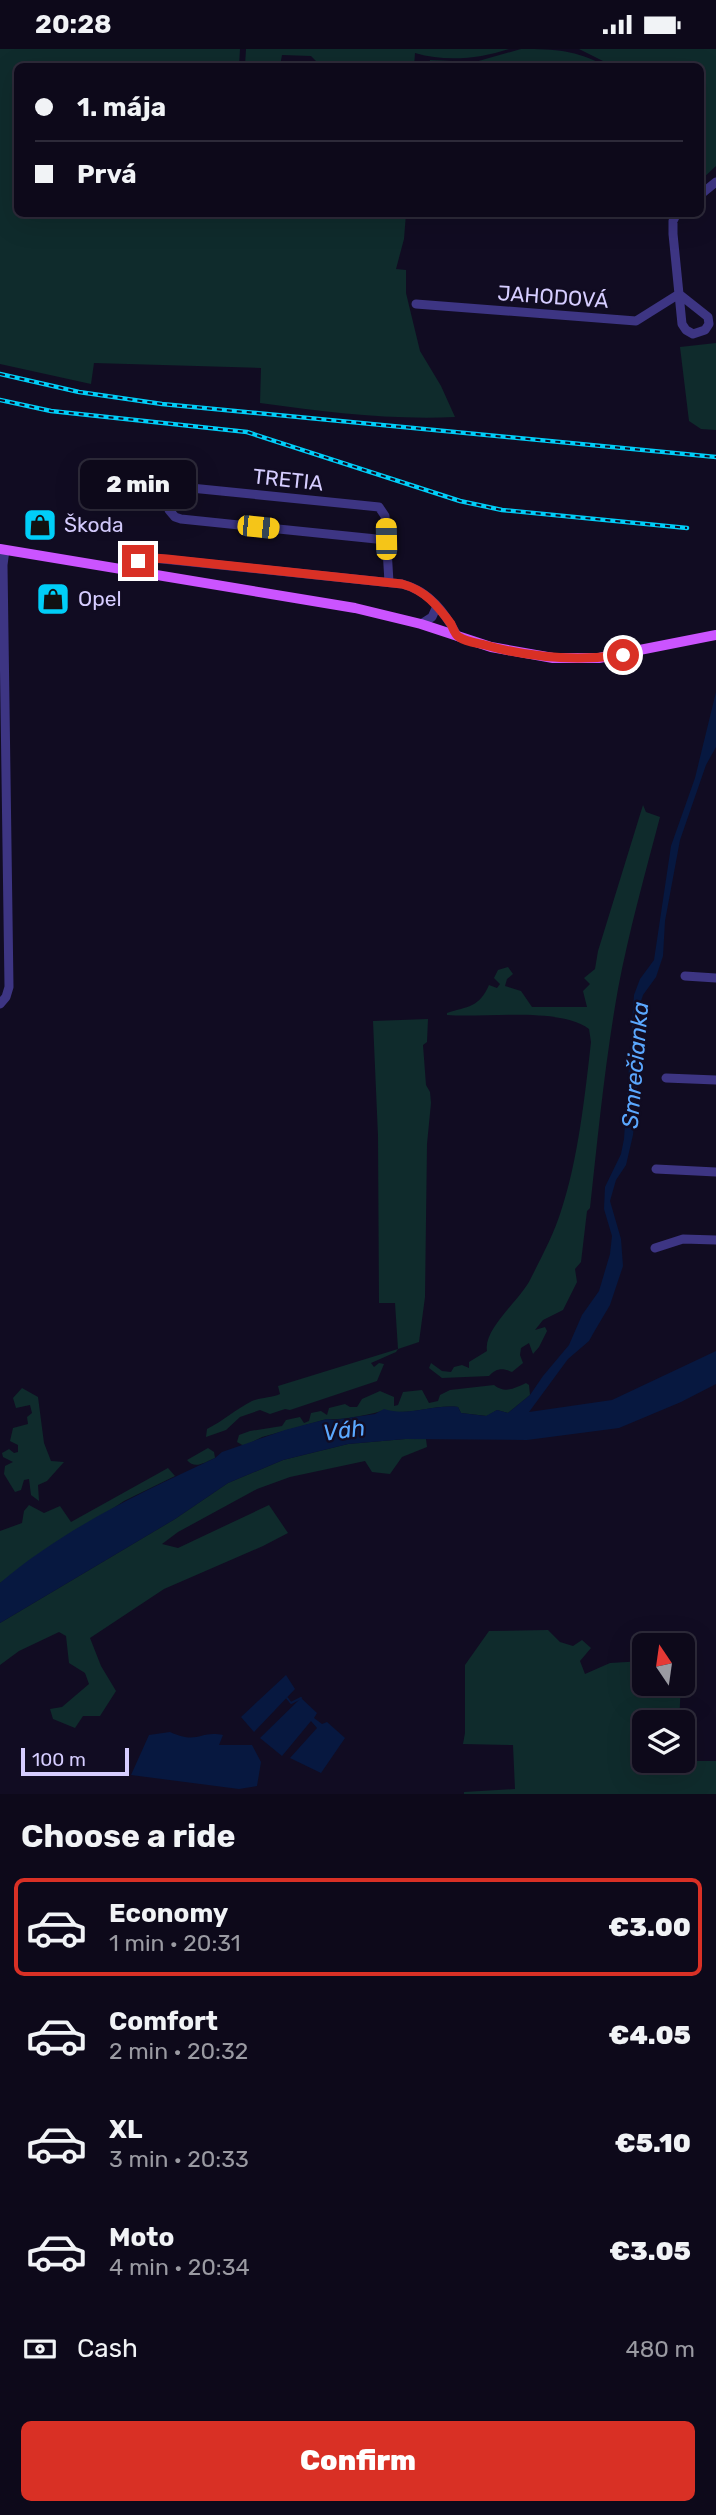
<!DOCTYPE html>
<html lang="en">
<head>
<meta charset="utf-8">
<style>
  body { margin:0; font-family:Rubik,sans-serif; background:#1b1727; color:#f1f3f6; height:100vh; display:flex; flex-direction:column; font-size:26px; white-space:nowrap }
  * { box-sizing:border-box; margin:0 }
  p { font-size:23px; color:#9a9aa2 }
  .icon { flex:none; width:38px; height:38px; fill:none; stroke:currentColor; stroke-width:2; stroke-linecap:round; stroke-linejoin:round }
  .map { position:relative; height:1745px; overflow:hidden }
  .panel { display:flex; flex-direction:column; background:#0d091a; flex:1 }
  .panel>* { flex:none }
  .guide { position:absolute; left:14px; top:14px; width:690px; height:154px; border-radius:10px; box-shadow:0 7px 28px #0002,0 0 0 2px #2d2a39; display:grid; align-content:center; height:154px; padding:0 21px; background:#0d091a }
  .needle { width:46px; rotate:347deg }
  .tools { position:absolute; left:632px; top:1584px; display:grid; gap:14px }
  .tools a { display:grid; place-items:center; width:63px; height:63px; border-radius:10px; background:#0d091a; box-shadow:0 7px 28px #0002,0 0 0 2px #2d2a39; font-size:35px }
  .scale { position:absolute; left:21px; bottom:18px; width:108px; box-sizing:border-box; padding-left:7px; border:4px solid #d6cdff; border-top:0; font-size:19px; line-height:24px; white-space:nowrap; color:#d6cdff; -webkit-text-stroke:5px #110c22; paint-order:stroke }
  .end { position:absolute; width:32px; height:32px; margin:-16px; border:9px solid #d93025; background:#fff; box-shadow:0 0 0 4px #fff }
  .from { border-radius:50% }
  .bubble { position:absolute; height:49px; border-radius:10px; background:#0d091a; box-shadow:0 7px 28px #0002,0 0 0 2px #2d2a39; font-size:23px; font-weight:800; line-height:49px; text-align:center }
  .car { position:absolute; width:21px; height:42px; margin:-21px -10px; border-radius:9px; box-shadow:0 0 5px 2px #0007; background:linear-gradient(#f5c518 24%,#345 0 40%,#f5c518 0 76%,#345 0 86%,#f5c518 0) }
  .guide b { display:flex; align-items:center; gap:24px; height:66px; font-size:26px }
  .guide b+b { border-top:2px solid #2d2a39 }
  .guide i { width:18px; height:18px; background:#f1f3f6 }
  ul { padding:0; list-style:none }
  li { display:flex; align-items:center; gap:21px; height:98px; margin:0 14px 10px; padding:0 7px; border:4px solid transparent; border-radius:10px }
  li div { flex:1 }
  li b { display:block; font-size:26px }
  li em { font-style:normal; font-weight:800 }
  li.active { border-color:#d93025 }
  li>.icon { width:63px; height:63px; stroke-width:1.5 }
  h2 { padding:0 21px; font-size:32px; line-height:84px }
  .pay { display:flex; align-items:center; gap:18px; height:77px; padding:0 21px; font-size:26px }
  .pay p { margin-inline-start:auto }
  .cta { display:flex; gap:14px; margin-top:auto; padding:14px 21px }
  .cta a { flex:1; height:80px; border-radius:10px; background:#d93025; color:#fff; font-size:28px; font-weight:800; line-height:80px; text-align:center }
  .status { display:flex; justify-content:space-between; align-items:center; height:49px; padding:0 35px; background:#0d091a; direction:ltr }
  .status svg { height:19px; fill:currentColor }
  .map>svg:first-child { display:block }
  .green { fill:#0f2b2c }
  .water { fill:#071840 }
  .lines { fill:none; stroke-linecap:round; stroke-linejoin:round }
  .stream { stroke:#071840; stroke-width:2 }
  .minor { stroke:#3d3583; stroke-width:9 }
  .major { stroke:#cb54ff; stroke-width:10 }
  .rail-casing { stroke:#00cef8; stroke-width:4.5 }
  .rail { stroke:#110c22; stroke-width:2; stroke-dasharray:5; stroke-linecap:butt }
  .route { stroke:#d93025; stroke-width:9 }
  .labels { text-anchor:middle; stroke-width:5; stroke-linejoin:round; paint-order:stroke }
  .street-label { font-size:21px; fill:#d6cdff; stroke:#110c22 }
  .poi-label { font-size:21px; fill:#d6cdff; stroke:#110c22; text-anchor:start }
  .water-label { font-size:23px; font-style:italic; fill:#5ba8ff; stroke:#110c22 }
</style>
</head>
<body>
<div class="status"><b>20:28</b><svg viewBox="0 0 49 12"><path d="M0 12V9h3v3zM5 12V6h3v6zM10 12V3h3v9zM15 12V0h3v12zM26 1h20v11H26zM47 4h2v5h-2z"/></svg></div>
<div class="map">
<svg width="716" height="1745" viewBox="0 0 716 1745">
  <rect width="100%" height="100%" fill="#110c22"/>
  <path class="green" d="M 0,0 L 240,0 L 239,17 L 18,18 L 18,164 L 406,165 L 404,190 L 396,220 L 406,221 L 406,244 L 420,302 L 441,337 L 455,368 C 389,371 325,363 260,354 L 261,319 L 94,314 L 91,335 L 0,315 Z
    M 246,0 L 509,0 C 478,10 446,13 415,4 L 414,17 L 321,17 L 311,7 L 282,6 L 280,17 L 245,17 Z
    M 521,0 C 558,0 573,1 607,17 L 429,17 L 430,11 L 475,13 Z
    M 579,0 L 716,0 L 716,117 L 700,132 L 700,18 L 610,17 L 611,16 Z
    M 716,294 L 716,381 L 701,380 L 689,372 L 680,298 Z
    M 643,756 L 646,763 L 660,768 C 645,825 629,882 618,940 C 605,1013 598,1086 590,1159 L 587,1162 L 581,1213 L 575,1220 L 577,1233 L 563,1261 L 543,1271 L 535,1281 L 545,1278 L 547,1282 L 539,1298 L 533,1305 L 529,1294 L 521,1299 L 520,1306 L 523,1314 L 512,1323 C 502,1319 497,1319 489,1327 L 442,1329 L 429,1319 L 431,1314 L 442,1322 L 451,1323 L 454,1318 L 462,1316 L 469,1319 L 469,1313 L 487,1302 C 483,1280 520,1251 530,1231 C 541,1209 554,1185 561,1162 C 578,1112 585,1046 591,993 L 589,980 C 561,958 485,969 447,966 L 447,964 C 468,957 479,959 489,936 L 497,939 L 500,935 L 494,929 L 498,921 L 508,918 L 513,925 L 507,930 L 505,937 L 521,942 L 532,958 L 587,958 L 583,942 L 590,935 L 584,929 L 595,920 L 598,902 Z
    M 428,970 L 427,993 L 423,996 L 426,1036 L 430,1043 L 431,1054 L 427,1095 L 425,1248 L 419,1293 L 398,1300 L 396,1303 L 371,1314 L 374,1318 L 379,1314 L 384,1315 L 377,1332 L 290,1361 L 285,1360 L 270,1365 L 260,1361 L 240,1368 L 226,1381 L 206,1388 L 207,1380 C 223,1372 236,1360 252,1352 C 262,1348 272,1349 280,1345 L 278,1337 L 398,1300 L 395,1254 L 379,1254 L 378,1087 L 373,972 Z
    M 526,1334 L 529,1336 L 530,1346 L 508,1364 L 497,1361 L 487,1367 L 461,1364 L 458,1358 C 434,1355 407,1368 384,1361 C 374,1365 338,1372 327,1370 L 262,1388 L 244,1397 L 237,1393 L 239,1386 L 250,1382 L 282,1377 L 286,1371 L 300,1368 L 304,1374 L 309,1372 L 311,1364 L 321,1362 L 327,1366 L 329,1359 L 345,1355 L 350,1358 L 357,1358 L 362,1350 L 380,1342 L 394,1348 L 394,1357 L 398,1356 L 403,1343 L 422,1341 L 429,1354 L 438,1352 L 440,1346 L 450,1341 L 494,1336 C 505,1345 515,1339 526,1334 Z
    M 22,1339 L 38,1348 L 44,1394 L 51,1412 L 64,1413 L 47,1432 L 38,1436 L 39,1452 L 31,1446 L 29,1430 L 24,1431 L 21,1441 L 15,1443 L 4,1425 L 5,1417 L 13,1413 L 3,1408 L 2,1404 L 9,1400 L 14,1404 L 18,1403 L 18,1396 L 10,1392 L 13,1379 L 28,1375 L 27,1368 L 32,1364 L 30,1356 L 16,1359 L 13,1349 Z
    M 405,1390 L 426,1390 L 427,1398 L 402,1408 L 390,1425 L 372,1423 L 365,1412 L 290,1428 L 257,1440 L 178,1483 L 162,1495 L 178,1499 L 269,1456 L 288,1484 L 263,1497 L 164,1540 L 90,1589 L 101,1617 L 116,1642 L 100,1667 L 83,1667 L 75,1679 L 53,1670 L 50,1660 L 62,1658 L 89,1635 L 85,1624 L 69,1614 L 66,1587 L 59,1583 L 19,1602 L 0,1616 L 0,1574 L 175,1470 L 228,1434 L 283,1411 L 348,1395 Z
    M 208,1399 L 214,1403 L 215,1409 C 205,1413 195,1421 187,1411 Z
    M 168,1419 L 175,1427 L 124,1452 L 0,1534 L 0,1482 L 22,1474 L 24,1462 L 29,1456 L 44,1464 L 60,1457 L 71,1473 Z
    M 548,1581 L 560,1593 L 573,1597 L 582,1591 L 591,1599 L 580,1612 L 585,1625 L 610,1614 L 644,1612 L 644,1634 L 681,1635 L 679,1673 L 644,1673 L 644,1712 L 716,1712 L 716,1745 L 464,1745 L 464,1743 L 515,1740 L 513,1696 L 463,1695 L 465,1684 L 465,1616 L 489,1582 Z"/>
  <path class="water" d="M 716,643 L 716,698 L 706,716 L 680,791 L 665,872 L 663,907 L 656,928 L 643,946 L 639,958 L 640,1006 L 633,1086 L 626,1116 L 616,1131 L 610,1152 L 621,1190 L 623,1217 L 610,1256 L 594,1283 L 589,1292 L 568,1310 L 529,1363 L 612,1351 L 716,1302 L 716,1335 L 681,1353 L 619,1379 L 527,1391 L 405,1390 L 348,1395 L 283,1411 L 228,1434 L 175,1470 L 0,1574 L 0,1534 C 63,1480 140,1444 215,1409 L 222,1403 L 285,1381 L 327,1370 L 334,1371 L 375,1365 L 384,1360 C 408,1368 434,1355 458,1358 L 461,1364 L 486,1367 L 497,1361 L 508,1364 L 530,1346 L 543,1327 L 569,1296 L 582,1266 L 599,1242 L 610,1205 L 612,1187 L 604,1160 L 605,1138 L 621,1105 L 624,1090 L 634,946 L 640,930 L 654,911 L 671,797 L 695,729 Z
    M 286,1626 L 295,1640 L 254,1683 L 241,1668 Z
    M 301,1649 L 317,1664 L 314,1669 L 322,1675 L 327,1673 L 345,1689 L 321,1724 L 290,1709 L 317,1679 L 311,1672 L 282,1707 L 260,1689 Z
    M 170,1683 C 198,1696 200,1681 223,1686 L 219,1696 L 252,1696 L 261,1713 L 257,1737 L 239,1740 L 131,1726 L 149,1686 Z"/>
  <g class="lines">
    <path class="stream" d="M 287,1649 L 291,1654 L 301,1649"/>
    <path class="minor" d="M 700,146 L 716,133
      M 677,164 L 673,172 L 673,185 L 682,275 L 686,281 L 693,285 L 705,281 L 709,275 L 708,268 L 679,245
      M 416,255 L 636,272 L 679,245
      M 386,491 L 181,470 L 175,468 L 169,461 L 170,449 L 178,438 L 191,439 L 379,458 L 385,467 L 389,533
      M 127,521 L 138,512 L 153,509 L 402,535 C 430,542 445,564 458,588
      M 421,575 L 432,568 L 437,557
      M 685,927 L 716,929
      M 0,955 L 6,948 L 9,938 L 3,516 L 5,501
      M 666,1029 L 716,1031
      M 656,1120 L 716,1123
      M 655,1199 L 683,1190 L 716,1191"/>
    <path class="major" d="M 0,500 L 355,559 L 421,575 L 491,598 L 553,609 L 599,609 L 716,586"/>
    <defs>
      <path id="rail" d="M 0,325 L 79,343 L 162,355 L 716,408
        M 0,351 L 51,362 L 247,383 L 460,452 L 502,461 L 687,479"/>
    </defs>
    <use href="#rail" class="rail-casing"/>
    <use href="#rail" class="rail"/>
  </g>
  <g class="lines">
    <path class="route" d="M 138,512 L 153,509 L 167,510 L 402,535 C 425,541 438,557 451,575 C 453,579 455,586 459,588 C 466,593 477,594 485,596 C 531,609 576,612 623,606"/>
  </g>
  <defs>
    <symbol id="shop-square" viewBox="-11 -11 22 22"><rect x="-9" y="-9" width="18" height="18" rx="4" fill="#00cef8" stroke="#110c22"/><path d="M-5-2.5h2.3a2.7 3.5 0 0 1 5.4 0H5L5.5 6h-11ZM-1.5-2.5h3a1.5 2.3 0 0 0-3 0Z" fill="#111"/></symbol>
  </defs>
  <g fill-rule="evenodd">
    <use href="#shop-square" x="21" y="457" width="38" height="38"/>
    <use href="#shop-square" x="34" y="531" width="38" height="38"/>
  </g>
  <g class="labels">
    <g class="street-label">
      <text transform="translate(553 248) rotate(4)" y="7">JAHODOVÁ</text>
      <text transform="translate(288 431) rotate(6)" y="7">TRETIA</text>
    </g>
    <g class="poi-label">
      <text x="64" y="483">Škoda</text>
      <text x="78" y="557">Opel</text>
    </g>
    <g class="water-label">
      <text transform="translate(635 1016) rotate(-85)" y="8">Smrečianka</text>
      <text transform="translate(344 1381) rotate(-8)" y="8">Váh</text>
    </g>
  </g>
</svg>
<div class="tools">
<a><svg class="needle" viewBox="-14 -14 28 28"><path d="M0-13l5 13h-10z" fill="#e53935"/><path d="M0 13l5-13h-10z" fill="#9a9aa2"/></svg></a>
<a><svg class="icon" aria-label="layers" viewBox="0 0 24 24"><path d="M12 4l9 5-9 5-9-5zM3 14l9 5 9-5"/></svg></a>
</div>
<div class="scale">100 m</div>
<i class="end from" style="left:623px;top:606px"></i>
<i class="end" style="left:138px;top:512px"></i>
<div class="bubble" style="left:80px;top:411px;width:116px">2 min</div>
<i class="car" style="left:258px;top:478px;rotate:96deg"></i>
<i class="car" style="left:386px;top:490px;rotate:359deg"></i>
<div class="guide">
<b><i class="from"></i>1. mája</b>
<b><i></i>Prvá</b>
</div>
</div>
<section class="panel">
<h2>Choose a ride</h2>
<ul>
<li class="active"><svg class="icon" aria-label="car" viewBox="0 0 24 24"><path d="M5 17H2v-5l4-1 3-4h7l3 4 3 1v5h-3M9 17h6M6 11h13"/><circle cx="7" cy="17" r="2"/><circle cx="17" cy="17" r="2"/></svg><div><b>Economy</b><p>1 min · 20:31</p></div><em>€3.00</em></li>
<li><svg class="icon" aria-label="car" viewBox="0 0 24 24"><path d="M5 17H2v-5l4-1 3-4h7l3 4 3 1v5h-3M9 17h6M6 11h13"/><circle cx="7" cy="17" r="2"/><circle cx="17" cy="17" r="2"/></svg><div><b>Comfort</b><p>2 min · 20:32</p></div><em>€4.05</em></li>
<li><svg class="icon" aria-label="car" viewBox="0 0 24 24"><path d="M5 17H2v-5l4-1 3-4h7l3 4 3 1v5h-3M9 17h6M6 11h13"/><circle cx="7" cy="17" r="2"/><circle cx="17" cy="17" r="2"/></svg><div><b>XL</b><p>3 min · 20:33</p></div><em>€5.10</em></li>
<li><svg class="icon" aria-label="car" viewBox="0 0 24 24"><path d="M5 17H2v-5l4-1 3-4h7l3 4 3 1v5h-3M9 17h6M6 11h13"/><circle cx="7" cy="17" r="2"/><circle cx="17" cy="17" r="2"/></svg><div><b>Moto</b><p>4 min · 20:34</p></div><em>€3.05</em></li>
</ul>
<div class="pay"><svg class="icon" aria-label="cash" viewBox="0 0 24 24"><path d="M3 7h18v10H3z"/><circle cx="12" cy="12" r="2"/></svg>Cash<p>480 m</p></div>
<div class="cta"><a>Confirm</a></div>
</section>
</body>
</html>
